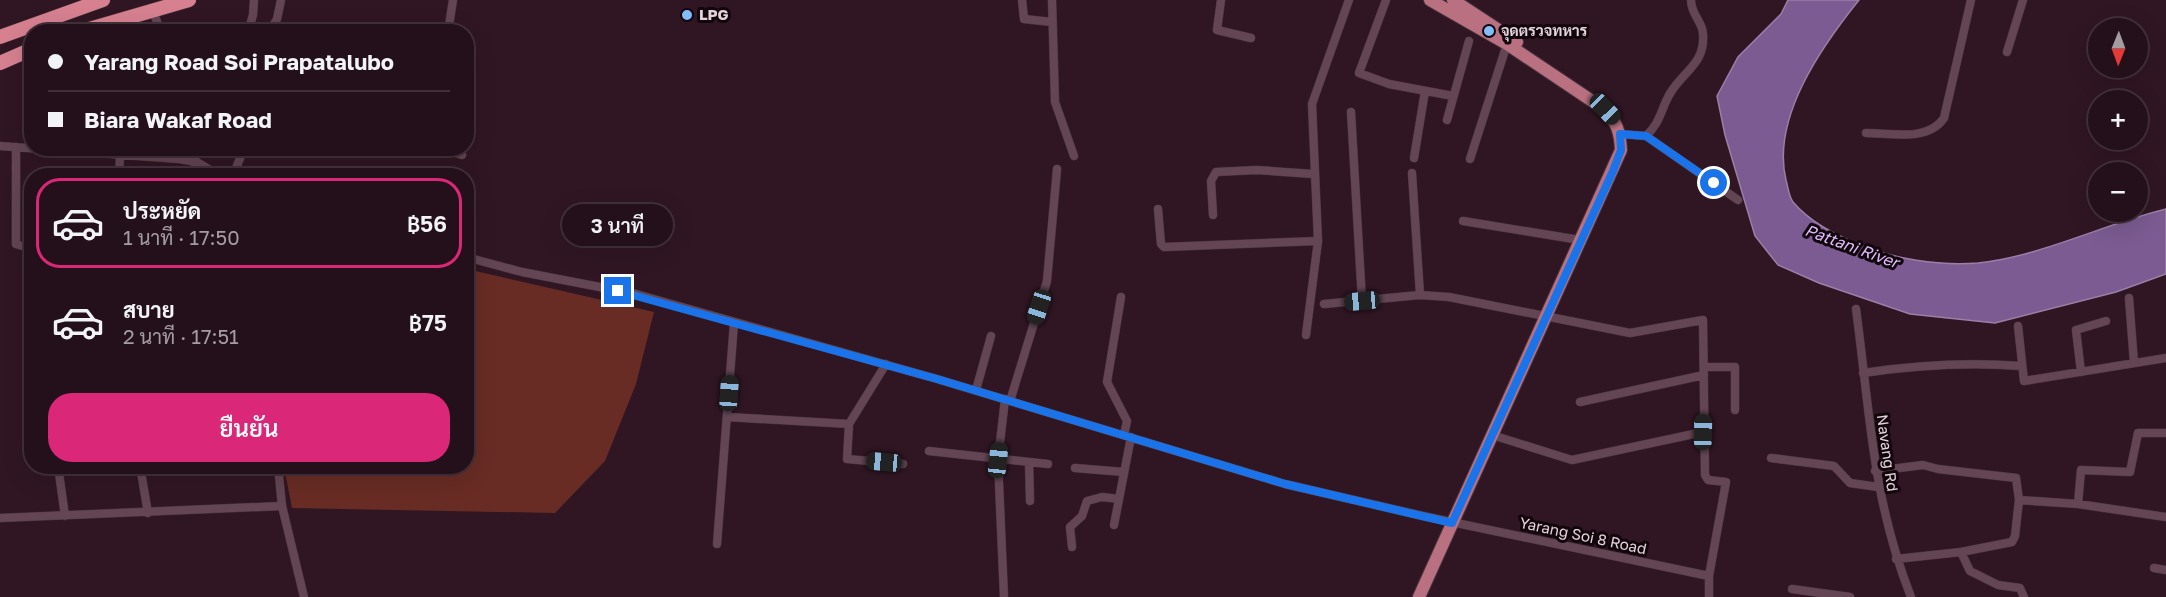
<!DOCTYPE html>
<html lang="th">
<head>
<meta charset="utf-8">
<style>
  body { margin:0; font-family:"Golos Text",Sarabun,sans-serif; background:#301e27; color:#f1f3f6; height:100vh; display:flex; flex-direction:column; font-size:22px; white-space:nowrap }
  * { box-sizing:border-box; margin:0 }
  p { font-size:20px; color:#a39da2 }
  .icon { flex:none; width:33px; height:33px; fill:none; stroke:currentColor; stroke-width:2; stroke-linecap:round; stroke-linejoin:round }
  .map { position:relative; flex:1; overflow:hidden }
  .details { position:absolute; left:24px; top:168px; width:450px; height:306px; display:flex; flex-direction:column; background:#24101a; border-radius:24px; box-shadow:0 6px 24px #0002,0 0 0 2px #413039 }
  .details>* { flex:none }
  .top-card { position:absolute; left:24px; top:24px; width:450px; height:132px; border-radius:24px; box-shadow:0 6px 24px #0002,0 0 0 2px #413039; display:grid; align-content:center; height:132px; padding:0 24px; background:#24101a }
  .needle { width:39px; rotate:181deg }
  .tools { position:absolute; left:2088px; top:18px; display:grid; gap:12px }
  .tools a { display:grid; place-items:center; width:60px; height:60px; border-radius:50%; background:#24101a; box-shadow:0 6px 24px #0002,0 0 0 2px #413039; font-size:30px }
  .end { position:absolute; width:27px; height:27px; margin:-14px; border:8px solid #1a73e8; background:#fff; box-shadow:0 0 0 3px #fff }
  .from { border-radius:50% }
  .bubble { position:absolute; height:42px; border-radius:21px; background:#24101a; box-shadow:0 6px 24px #0002,0 0 0 2px #413039; font-size:20px; font-weight:600; line-height:42px; text-align:center }
  .car { position:absolute; width:18px; height:36px; margin:-18px -9px; border-radius:8px; box-shadow:0 0 4px 2px #0007; background:linear-gradient(#222 24%,#8ab4d8 0 40%,#222 0 76%,#8ab4d8 0 86%,#222 0) }
  .top-card b { display:flex; align-items:center; gap:21px; height:57px; font-size:22px }
  .top-card b+b { border-top:2px solid #413039 }
  .top-card i { width:15px; height:15px; background:#f1f3f6 }
  ul { padding:10px 0 0; list-style:none }
  li { display:flex; align-items:center; gap:18px; height:90px; margin:0 12px 9px; padding:0 12px; border:3px solid transparent; border-radius:24px }
  li div { flex:1 }
  li b { display:block; font-size:22px }
  li em { font-style:normal; font-weight:600 }
  li.selected { border-color:#db2777 }
  li>.icon { width:54px; height:54px; stroke-width:1.5 }
  .primary-button { display:flex; gap:12px; margin-top:auto; padding:12px 24px }
  .primary-button a { flex:1; height:69px; border-radius:24px; background:#db2777; color:#fff; font-size:24px; font-weight:600; line-height:69px; text-align:center }
  .map>svg:first-child { display:block }
  .green { fill:#682c24 }
  .water { fill:#7b5b91; stroke:#9b7fa7; stroke-width:1.5 }
  .lines { fill:none; stroke-linecap:round; stroke-linejoin:round }
  .minor-casing { stroke:#48343d; stroke-width:9 }
  .primary-casing { stroke:#48343d; stroke-width:14 }
  .trunk-casing { stroke:#48343d; stroke-width:15 }
  .minor { stroke:#634553; stroke-width:8 }
  .primary { stroke:#b97181; stroke-width:12 }
  .trunk { stroke:#d68090; stroke-width:14 }
  .route { stroke:#1a73e8; stroke-width:8 }
  .poi-dot { fill:#82bcfa; stroke:#11060b; stroke-width:2 }
  .labels { text-anchor:middle; stroke-width:6; stroke-linejoin:round; paint-order:stroke }
  .poi-label { font-size:15px; font-weight:bold; fill:#e5d3da; stroke:#11060b; text-anchor:start }
  .street-label { font-size:15px; fill:#e5d3da; stroke:#11060b }
  .water-label { font-size:16px; font-style:italic; fill:#e1bcfd; stroke:#11060b }
</style>
</head>
<body>
<div class="map">
<svg width="2166" height="597" viewBox="0 0 2166 597">
  <rect width="100%" height="100%" fill="#301623"/>
  <path class="green" d="M 467,269 L 654,312 L 636,384 L 605,461 L 555,513 L 292,508 L 284,467 L 466,466 Z"/>
  <path class="water" d="M 1788,0 L 1859,0 C 1822,46 1771,118 1786,180 C 1788,187 1789,197 1793,202 C 1810,222 1834,234 1857,244 C 1894,259 1938,266 1978,263 C 2039,257 2104,224 2166,209 L 2166,274 L 2116,292 L 1995,323 L 1910,314 L 1819,283 L 1778,265 L 1755,236 L 1725,135 L 1717,96 L 1738,57 L 1781,14 Z"/>
  <g class="lines">
    <defs>
      <path id="minor" d="M 1022,0 L 1024,19 L 1052,22
        M 1052,0 L 1055,102 L 1074,156
        M 1221,0 L 1217,30 L 1251,38
        M 1386,0 L 1359,73 L 1389,84 L 1453,96
        M 152,9 L 161,32
        M 248,32 L 253,15 L 254,0
        M 269,32 L 277,19 L 281,0
        M 448,32 L 453,0
        M 2007,52 L 2023,0
        M 1351,112 L 1362,301
        M 1447,120 L 1469,41
        M 1866,133 C 1891,133 1928,142 1944,118 L 1971,0
        M 1620,134 L 1646,136 L 1738,200
        M 1646,136 C 1663,120 1661,105 1673,89 C 1687,69 1705,62 1703,34 C 1703,22 1691,15 1691,0
        M 0,146 L 179,159 L 197,162 L 220,176
        M 16,147 L 16,244 L 32,249
        M 441,148 L 462,155
        M 1414,158 L 1425,91
        M 1470,159 L 1507,44
        M 1412,173 L 1420,295
        M 119,176 L 120,156
        M 195,176 L 195,148
        M 233,176 L 244,148
        M 1158,209 L 1161,244 L 1164,247 L 1318,241
        M 1213,215 L 1211,181 L 1216,172 L 1257,170 L 1313,174
        M 1463,221 L 1580,240
        M 466,257 L 522,272 L 636,294 L 937,379 L 1285,484 L 1423,516 L 1709,576
        M 1121,297 L 1107,382 L 1127,421 L 1124,435
        M 2129,298 L 2134,363
        M 1324,304 L 1420,295 L 1449,297 L 1630,333 L 1703,320 L 1705,475 L 1708,480 L 1726,482 L 1709,576 L 1709,597
        M 1856,309 C 1870,412 1872,498 1911,597
        M 2018,326 L 2024,381 L 2166,358
        M 1306,335 L 1318,241 L 1312,104 L 1349,0
        M 886,364 L 849,424 L 847,459 L 903,464
        M 1704,367 L 1735,367 L 1735,410
        M 2081,372 L 2076,330 L 2106,321
        M 1863,373 C 1917,365 1967,362 2021,366
        M 976,390 L 991,336
        M 1010,401 L 1047,281 L 1057,169
        M 1580,402 L 1704,375
        M 727,417 L 849,424
        M 1492,435 L 1572,460 L 1703,432
        M 929,451 L 1048,464
        M 1771,458 L 1834,466 L 1850,483 L 1878,487
        M 1029,462 L 1030,501
        M 58,466 L 65,516
        M 140,466 L 148,513
        M 278,466 L 282,506 L 304,597
        M 1075,468 L 1124,472
        M 1875,471 L 1923,465 L 1938,469 L 2016,478 L 2019,500
        M 2078,504 L 2081,470 L 2130,472 L 2138,433 L 2166,433
        M 0,518 L 282,506
        M 1114,525 L 1131,437
        M 717,544 L 734,323
        M 1072,547 L 1070,527 L 1082,516 L 1087,501 L 1102,497 L 1119,499
        M 1961,552 L 1970,571 L 1998,585 L 2020,588 L 2024,597
        M 1896,559 L 1961,552 L 2012,542 L 2015,536 L 2019,500 L 2078,504 L 2166,517
        M 2154,568 L 2166,570
        M 1792,589 L 1850,597
        M 1004,597 L 998,460 L 1005,399"/>
      <path id="primary" d="M 1453,0 L 1517,42
        M 1419,597 L 1621,150 C 1620,132 1617,122 1604,109 L 1507,44 L 1430,0"/>
      <path id="trunk" d="M 79,32 L 189,0
        M 0,37 L 103,0
        M 0,63 L 32,49"/>
    </defs>
    <use href="#minor" class="minor-casing"/>
    <use href="#primary" class="primary-casing"/>
    <use href="#trunk" class="trunk-casing"/>
    <use href="#minor" class="minor"/>
    <use href="#primary" class="primary"/>
    <use href="#trunk" class="trunk"/>
  </g>
  <g class="lines">
    <path class="route" d="M 618,291 L 937,379 L 1285,484 L 1452,523 L 1613,171 L 1621,150 L 1620,134 L 1646,136 L 1714,183"/>
  </g>
  <g class="poi-dot">
    <circle cx="687" cy="15" r="6"/>
    <circle cx="1489" cy="31" r="6"/>
  </g>
  <g class="labels">
    <g class="poi-label">
      <text x="699" y="20">LPG</text>
      <text x="1501" y="36">จุดตรวจทหาร</text>
    </g>
    <g class="street-label">
      <text transform="translate(1887 453) rotate(82)" y="5">Navang Rd</text>
      <text transform="translate(1583 536) rotate(12)" y="5">Yarang Soi 8 Road</text>
    </g>
    <g class="water-label">
      <text transform="translate(1852 246) rotate(20)" y="6">Pattani River</text>
    </g>
  </g>
</svg>
<div class="tools">
<a><svg class="needle" viewBox="-14 -14 28 28"><path d="M0-13l5 13h-10z" fill="#e53935"/><path d="M0 13l5-13h-10z" fill="#a39da2"/></svg></a>
<a>+</a>
<a>−</a>
</div>
<i class="end from" style="left:1714px;top:183px"></i>
<i class="end" style="left:618px;top:291px"></i>
<div class="bubble" style="left:562px;top:204px;width:111px">3 นาที</div>
<i class="car" style="left:1605px;top:109px;rotate:136deg"></i>
<i class="car" style="left:1362px;top:301px;rotate:265deg"></i>
<i class="car" style="left:1039px;top:307px;rotate:198deg"></i>
<i class="car" style="left:729px;top:393px;rotate:4deg"></i>
<i class="car" style="left:1703px;top:432px;rotate:1deg"></i>
<i class="car" style="left:998px;top:460px;rotate:6deg"></i>
<i class="car" style="left:884px;top:462px;rotate:275deg"></i>
<div class="top-card">
<b><i class="from"></i>Yarang Road Soi Prapatalubo</b>
<b><i></i>Biara Wakaf Road</b>
</div>
<section class="details">
<ul>
<li class="selected"><svg class="icon" aria-label="car" viewBox="0 0 24 24"><path d="M5 17H2v-5l4-1 3-4h7l3 4 3 1v5h-3M9 17h6M6 11h13"/><circle cx="7" cy="17" r="2"/><circle cx="17" cy="17" r="2"/></svg><div><b>ประหยัด</b><p>1 นาที · 17:50</p></div><em>฿56</em></li>
<li><svg class="icon" aria-label="car" viewBox="0 0 24 24"><path d="M5 17H2v-5l4-1 3-4h7l3 4 3 1v5h-3M9 17h6M6 11h13"/><circle cx="7" cy="17" r="2"/><circle cx="17" cy="17" r="2"/></svg><div><b>สบาย</b><p>2 นาที · 17:51</p></div><em>฿75</em></li>
</ul>
<div class="primary-button"><a>ยืนยัน</a></div>
</section>
</div>
</body>
</html>
